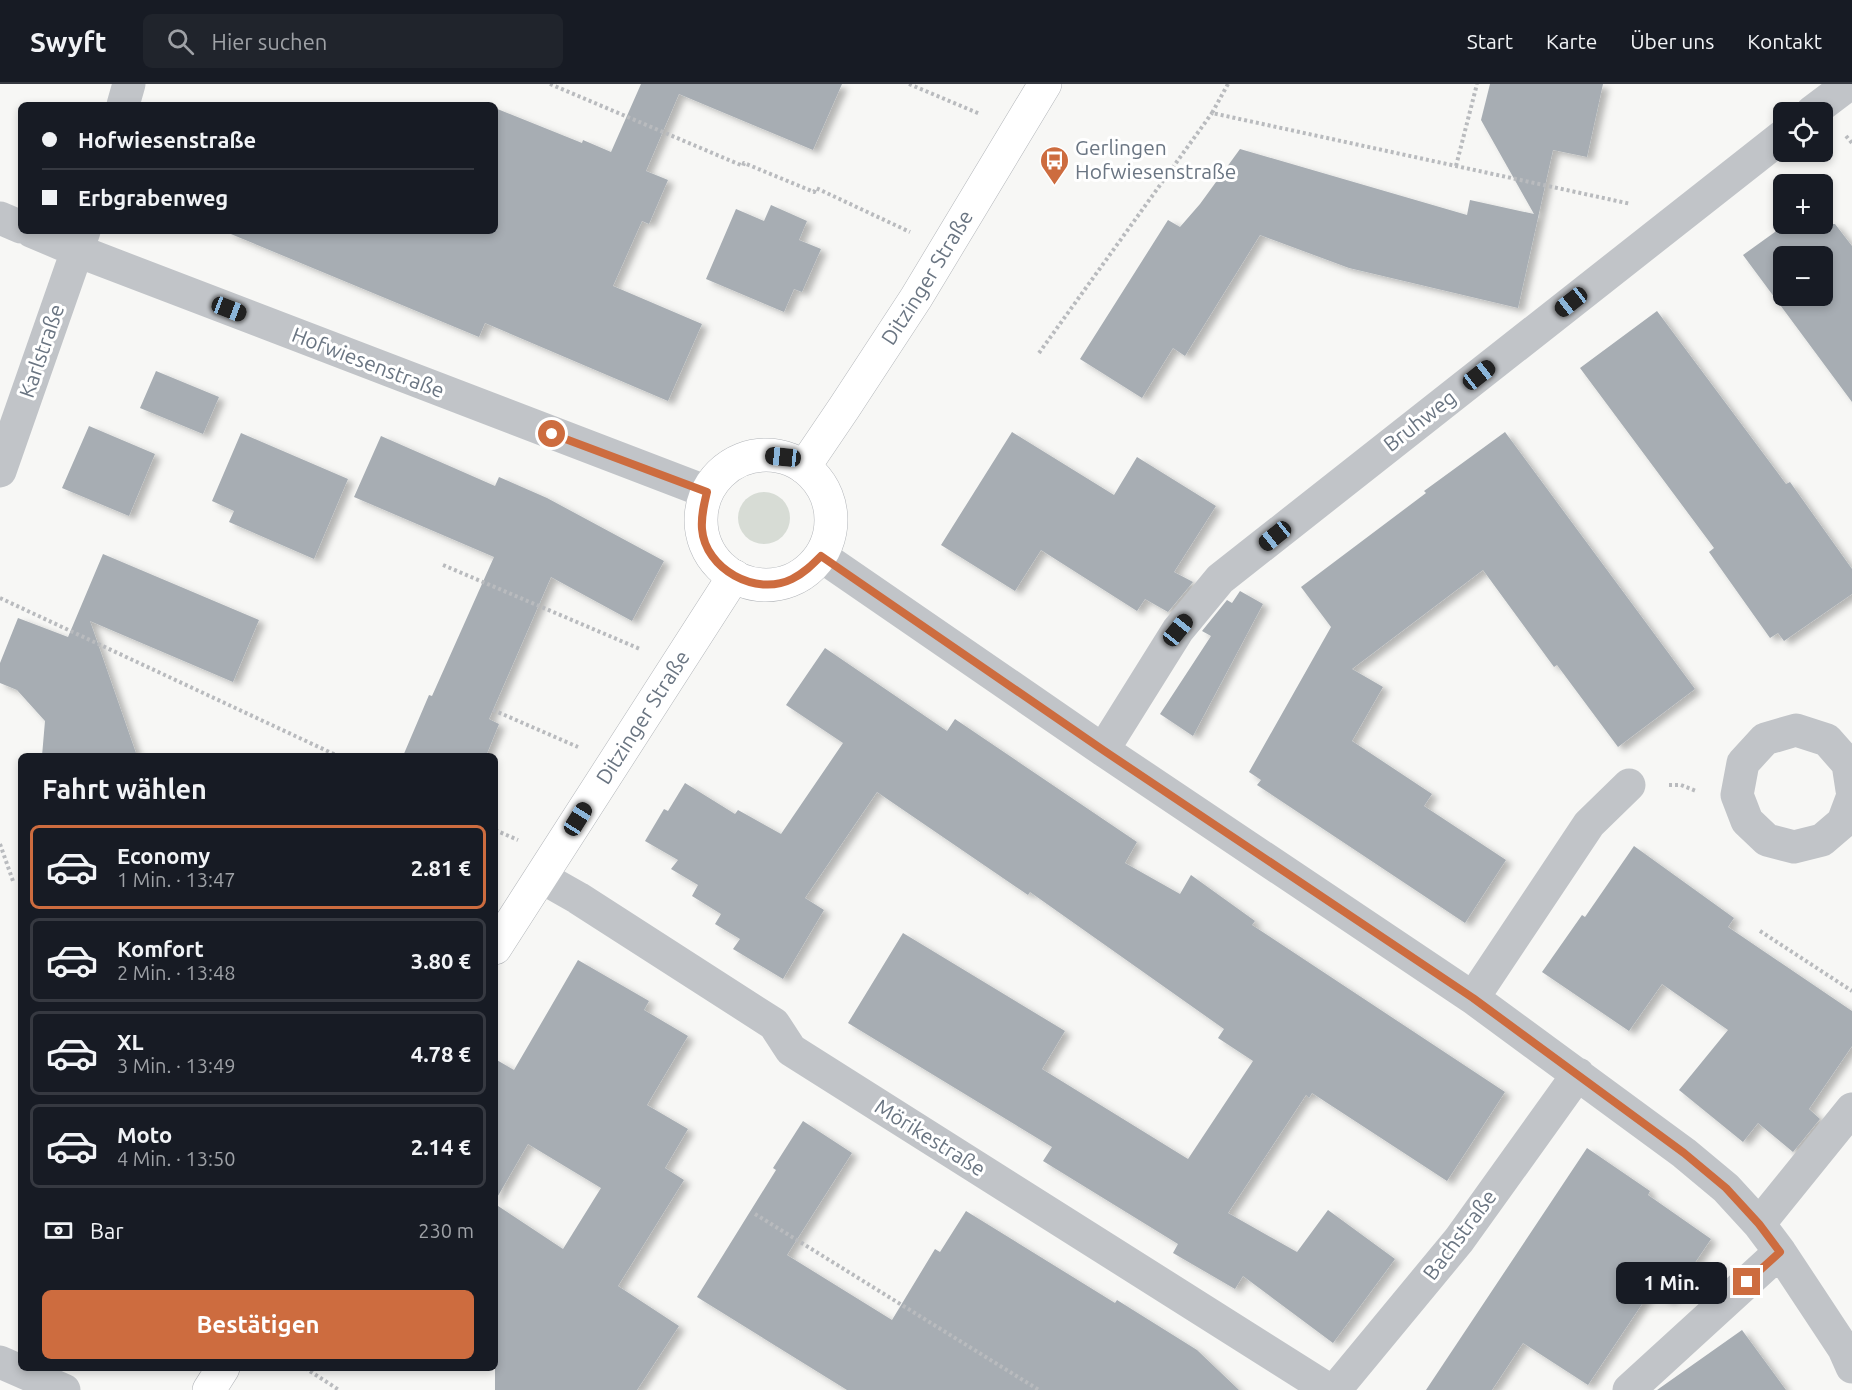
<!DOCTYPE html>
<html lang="de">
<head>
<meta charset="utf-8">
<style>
  body { margin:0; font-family:Ubuntu,sans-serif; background:#20242c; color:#f1f3f6; height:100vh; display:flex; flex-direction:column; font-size:22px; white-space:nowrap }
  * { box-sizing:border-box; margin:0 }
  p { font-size:20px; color:#9ea1a6 }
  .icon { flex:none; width:33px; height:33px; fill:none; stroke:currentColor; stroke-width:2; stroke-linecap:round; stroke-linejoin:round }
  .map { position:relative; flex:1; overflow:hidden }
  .panel { position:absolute; left:18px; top:669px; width:480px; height:618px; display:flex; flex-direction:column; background:#171b24; border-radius:9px; box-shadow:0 3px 9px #0003 }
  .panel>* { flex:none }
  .banner { position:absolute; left:18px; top:18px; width:480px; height:132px; border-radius:9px; box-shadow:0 3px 9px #0003; display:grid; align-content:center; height:132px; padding:0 24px; background:#171b24 }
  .controls { position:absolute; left:1773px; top:18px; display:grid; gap:12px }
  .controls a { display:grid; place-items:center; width:60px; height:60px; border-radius:9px; background:#171b24; box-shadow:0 3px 9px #0003; font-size:30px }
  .end { position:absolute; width:27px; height:27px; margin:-14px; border:8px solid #cd6c3f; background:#fff; box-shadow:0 0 0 3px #fff }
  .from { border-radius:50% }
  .bubble { position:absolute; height:42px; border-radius:9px; background:#171b24; box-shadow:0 3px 9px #0003; font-size:20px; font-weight:700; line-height:42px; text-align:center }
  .car { position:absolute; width:18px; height:36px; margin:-18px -9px; border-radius:8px; box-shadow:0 0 4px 2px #0007; background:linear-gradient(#222 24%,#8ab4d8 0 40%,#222 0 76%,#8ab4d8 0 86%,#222 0) }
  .banner b { display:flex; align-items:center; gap:21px; height:57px; font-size:22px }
  .banner b+b { border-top:2px solid #363941 }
  .banner i { width:15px; height:15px; background:#f1f3f6 }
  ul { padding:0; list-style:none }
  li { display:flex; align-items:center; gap:18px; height:84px; margin:0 12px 9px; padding:0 12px; border:3px solid #363941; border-radius:9px }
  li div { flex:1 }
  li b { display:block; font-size:22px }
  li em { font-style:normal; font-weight:700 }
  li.current { border-color:#cd6c3f }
  li>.icon { width:54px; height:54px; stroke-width:1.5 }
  h2 { padding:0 24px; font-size:27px; line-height:72px }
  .pay { display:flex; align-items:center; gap:15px; height:66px; padding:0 24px; font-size:22px }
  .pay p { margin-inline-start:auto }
  .primary-button { display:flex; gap:12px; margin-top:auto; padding:12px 24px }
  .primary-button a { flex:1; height:69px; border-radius:9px; background:#cd6c3f; color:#fff; font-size:24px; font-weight:700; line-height:69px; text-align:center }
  header { display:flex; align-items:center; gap:36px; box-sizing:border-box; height:84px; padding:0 30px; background:#171b24; border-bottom:2px solid #363941 }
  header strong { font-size:28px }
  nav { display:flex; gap:33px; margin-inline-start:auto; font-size:21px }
  .search { width:420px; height:54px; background:#20242c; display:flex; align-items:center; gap:15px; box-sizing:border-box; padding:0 21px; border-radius:9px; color:#9ea1a6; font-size:22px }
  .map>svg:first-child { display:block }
  .green { fill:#d7dcd5 }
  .building { fill:#a7adb3; fill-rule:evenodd; filter:url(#shadow) }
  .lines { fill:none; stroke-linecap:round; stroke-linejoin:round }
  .major-casing { stroke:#b3b6ba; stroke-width:34 }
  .path { stroke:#b9bbbe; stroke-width:4; stroke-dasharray:3 3; stroke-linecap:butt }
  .minor { stroke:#c1c4c8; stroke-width:33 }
  .major { stroke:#fff; stroke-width:33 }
  .route { stroke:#cd6c3f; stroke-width:8 }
  .labels { text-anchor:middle; stroke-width:6; stroke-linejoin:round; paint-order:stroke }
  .poi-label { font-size:21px; fill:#6a7582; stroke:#fff; text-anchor:start }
  .street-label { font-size:21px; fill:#6a7582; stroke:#fff }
</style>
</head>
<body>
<header>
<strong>Swyft</strong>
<div class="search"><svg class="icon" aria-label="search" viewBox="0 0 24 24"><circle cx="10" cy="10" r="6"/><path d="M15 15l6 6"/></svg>Hier suchen</div>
<nav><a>Start</a><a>Karte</a><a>Über uns</a><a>Kontakt</a></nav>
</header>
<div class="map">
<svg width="1852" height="1306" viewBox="0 0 1852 1306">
  <defs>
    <filter id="shadow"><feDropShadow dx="6" dy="4" stdDeviation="3" flood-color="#0004"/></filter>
  </defs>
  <rect width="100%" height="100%" fill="#f7f7f5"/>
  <path class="green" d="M738 434a26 26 0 1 1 52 0a26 26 0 1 1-52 0Z"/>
  <path class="building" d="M 641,0 L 842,0 L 813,66 L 679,10 L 646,87 L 668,96 L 649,140 L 642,137 L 613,202 L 702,240 L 668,317 L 485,239 L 479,253 L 226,148 L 495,147 L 495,24 L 582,59 L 583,56 L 611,68 Z
    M 1490,0 L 1603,0 L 1587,73 L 1553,66 L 1518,224 L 1349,184 L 1260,151 L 1185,272 L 1173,264 L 1142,314 L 1080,275 L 1168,136 L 1180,143 L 1200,120 L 1240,65 L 1467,131 L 1470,116 L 1534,130 L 1481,36 Z
    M 771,121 L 807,137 L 799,156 L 821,165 L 802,208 L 794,205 L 784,228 L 706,195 L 736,125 L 764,137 Z
    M 1786,140 L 1835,140 L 1852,162 L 1852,318 L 1743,171 ZM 1784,172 L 1822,172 L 1822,212 L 1784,212 Z
    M 1657,227 L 1786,400 L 1790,398 L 1852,485 L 1852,510 L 1784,557 L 1778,549 L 1770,554 L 1709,468 L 1714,464 L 1580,284 Z
    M 156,287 L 219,313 L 203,350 L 140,324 Z
    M 89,342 L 155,370 L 129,432 L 62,404 Z
    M 1012,348 L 1114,411 L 1137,373 L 1216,422 L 1174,488 L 1193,498 L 1168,528 L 1145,515 L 1137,527 L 1041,466 L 1015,507 L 941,461 Z
    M 1505,348 L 1695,605 L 1618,663 L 1557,581 L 1554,583 L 1483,486 L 1352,585 L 1383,603 L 1352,657 L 1432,710 L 1424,722 L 1506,776 L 1465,839 L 1257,701 L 1261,696 L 1249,688 L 1331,543 L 1301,503 L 1426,409 L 1424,407 Z
    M 241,349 L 348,395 L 314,475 L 229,438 L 234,427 L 212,417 Z
    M 381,352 L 495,402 L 499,393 L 547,414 L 664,477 L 632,537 L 551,493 L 489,635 L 499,640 L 486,672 L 403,672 L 429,611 L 432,612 L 494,473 L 354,413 Z
    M 103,470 L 259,536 L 233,598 L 90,537 L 137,672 L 42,672 L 45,637 L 17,606 L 0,599 L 0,579 L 18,534 L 68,553 Z
    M 1240,507 L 1263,520 L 1193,652 L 1160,630 L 1211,552 L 1202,547 L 1227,516 L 1232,519 Z
    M 825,564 L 947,647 L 955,635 L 1137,758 L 1125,779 L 1180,810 L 1191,791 L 1255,837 L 1252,841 L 1505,1008 L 1447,1097 L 1312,1009 L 1309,1014 L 1306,1011 L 1228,1129 L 1297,1168 L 1328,1126 L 1395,1175 L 1333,1259 L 1243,1192 L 1235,1205 L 1173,1169 L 1178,1160 L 1043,1077 L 1052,1063 L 848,939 L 903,849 L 1065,947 L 1042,985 L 1188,1075 L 1253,977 L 1218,954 L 1224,945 L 1030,808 L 1028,811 L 877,708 L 805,814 L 824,826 L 783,895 L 733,865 L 740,855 L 715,840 L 721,830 L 692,812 L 698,801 L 671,785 L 678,776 L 645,757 L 664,725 L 668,727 L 685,699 L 735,730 L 738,726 L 781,750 L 843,659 L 786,621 Z
    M 1634,762 L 1734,834 L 1728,843 L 1852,927 L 1852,962 L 1809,1025 L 1820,1035 L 1793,1068 L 1758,1039 L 1743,1058 L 1679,1006 L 1728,946 L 1662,900 L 1629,947 L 1542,888 L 1582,831 L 1585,833 Z
    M 578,876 L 649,917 L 644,926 L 688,952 L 647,1021 L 688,1045 L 665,1084 L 684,1096 L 618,1202 L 679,1242 L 637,1306 L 495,1306 L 495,1120 L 563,1165 L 601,1104 L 528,1060 L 495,1117 L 495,975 L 514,986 Z
    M 803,1037 L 852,1069 L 787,1171 L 892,1236 L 935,1165 L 940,1168 L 966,1127 L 1115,1219 L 1117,1216 L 1197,1266 L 1239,1306 L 847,1306 L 697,1213 L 776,1086 L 773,1084 Z
    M 1587,1064 L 1650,1107 L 1648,1111 L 1711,1155 L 1669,1217 L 1652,1205 L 1588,1301 L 1523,1259 L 1492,1306 L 1426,1306 Z
    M 1742,1246 L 1786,1306 L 1657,1306 Z"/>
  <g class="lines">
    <defs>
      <g id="major">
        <circle cx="766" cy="436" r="65"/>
        <path id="s1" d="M 804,383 L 844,324 L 916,214 L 1045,0"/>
        <path id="s2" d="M 495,864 L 734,492"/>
        <path d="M 209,1306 L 223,1284"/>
      </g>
    </defs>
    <use href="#major" class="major-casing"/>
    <path class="path" d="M 550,0 L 743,82 L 744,79 L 814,108 L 816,104 L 910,148
      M 909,0 L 980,30
      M 1228,0 L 1212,29 L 1631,120
      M 1846,52 L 1852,59
      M 1456,82 L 1477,0
      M 1039,269 L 1212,29
      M 443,481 L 640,565
      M 0,514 L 338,672
      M 493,626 L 578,663
      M 1669,701 L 1681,701 L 1696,707
      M 495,746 L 518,756
      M 0,760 L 13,797
      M 1760,847 L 1852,907
      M 755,1130 L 1039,1306
      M 305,1284 L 339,1306"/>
    <path class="minor" d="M 123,21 L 129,0
      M 1812,28 L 1849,0
      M 0,134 L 21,143
      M 31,147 L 78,167 L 707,408
      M 0,387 L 84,147
      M 821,472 L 1103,666 L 1473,914 L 1684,1069 L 1726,1104 L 1759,1140 L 1780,1168 L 1844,1265 L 1852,1283
      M 1103,666 L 1178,546 L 1220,495 L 1784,51
      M 1852,706 L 1848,680 L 1827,656 L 1796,646 L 1765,655 L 1743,679 L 1737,711 L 1747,737 L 1767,756 L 1794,763 L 1822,756 L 1843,738 L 1852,714
      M 541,793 L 578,814 L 774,940 L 791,966 L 1329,1306
      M 1473,914 L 1589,740 L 1629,701
      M 1759,1140 L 1852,1025
      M 0,1278 L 64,1306
      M 1335,1306 L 1459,1156 L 1578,990
      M 1629,1306 L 1780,1168"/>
    <use href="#major" class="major"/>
  </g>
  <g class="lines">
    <path class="route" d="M 552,350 L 707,408 C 704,420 701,432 702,445 C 705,485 756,513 792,495 C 804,489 812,481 821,472 L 1103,666 L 1473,914 L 1684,1069 L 1726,1104 L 1759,1140 L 1780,1168 L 1747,1198"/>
  </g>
  <defs>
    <symbol id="bus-pin" viewBox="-11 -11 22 30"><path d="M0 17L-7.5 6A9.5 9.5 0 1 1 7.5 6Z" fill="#cd6c3f" stroke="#fff"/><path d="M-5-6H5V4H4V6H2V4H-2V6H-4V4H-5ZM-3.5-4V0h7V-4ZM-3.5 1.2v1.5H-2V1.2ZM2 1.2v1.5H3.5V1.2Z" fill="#fff"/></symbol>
  </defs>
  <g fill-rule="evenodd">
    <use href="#bus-pin" x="1038" y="60" width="33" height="45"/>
  </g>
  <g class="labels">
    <g class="poi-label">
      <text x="1075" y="71">Gerlingen<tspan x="1075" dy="24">Hofwiesenstraße</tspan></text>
    </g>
    <g class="street-label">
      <text dy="7" stroke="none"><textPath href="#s1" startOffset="226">Ditzinger Straße</textPath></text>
      <text transform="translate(42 267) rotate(-71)" y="7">Karlstraße</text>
      <text transform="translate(368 279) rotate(21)" y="7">Hofwiesenstraße</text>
      <text transform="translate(1420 337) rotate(-38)" y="7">Bruhweg</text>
      <text dy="7" stroke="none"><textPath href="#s2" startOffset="274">Ditzinger Straße</textPath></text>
      <text transform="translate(930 1054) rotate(32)" y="7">Mörikestraße</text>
      <text transform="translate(1460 1151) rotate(-53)" y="7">Bachstraße</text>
    </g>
  </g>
</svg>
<div class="controls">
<a><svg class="icon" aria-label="locate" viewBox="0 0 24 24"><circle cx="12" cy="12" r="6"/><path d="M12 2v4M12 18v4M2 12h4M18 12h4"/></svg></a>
<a>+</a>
<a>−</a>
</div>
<i class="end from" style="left:552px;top:350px"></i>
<i class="end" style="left:1747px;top:1198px"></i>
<div class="bubble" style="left:1616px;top:1178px;width:111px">1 Min.</div>
<i class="car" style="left:1571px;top:218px;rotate:232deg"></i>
<i class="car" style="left:229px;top:225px;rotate:111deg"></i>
<i class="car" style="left:1479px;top:291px;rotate:52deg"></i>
<i class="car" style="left:783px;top:373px;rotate:276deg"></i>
<i class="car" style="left:1275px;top:452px;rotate:231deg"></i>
<i class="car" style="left:1178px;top:546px;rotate:39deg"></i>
<i class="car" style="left:578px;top:735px;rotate:32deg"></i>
<div class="banner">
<b><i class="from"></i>Hofwiesenstraße</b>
<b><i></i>Erbgrabenweg</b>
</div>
<section class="panel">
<h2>Fahrt wählen</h2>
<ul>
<li class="current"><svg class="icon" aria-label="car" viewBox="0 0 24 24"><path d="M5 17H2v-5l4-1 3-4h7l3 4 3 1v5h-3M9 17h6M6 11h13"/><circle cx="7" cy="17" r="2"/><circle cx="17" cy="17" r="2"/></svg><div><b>Economy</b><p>1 Min. · 13:47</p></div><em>2.81 €</em></li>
<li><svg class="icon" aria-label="car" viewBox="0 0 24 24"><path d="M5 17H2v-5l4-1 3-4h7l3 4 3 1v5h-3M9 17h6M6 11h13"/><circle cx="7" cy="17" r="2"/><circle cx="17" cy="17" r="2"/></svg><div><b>Komfort</b><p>2 Min. · 13:48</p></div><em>3.80 €</em></li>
<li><svg class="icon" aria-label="car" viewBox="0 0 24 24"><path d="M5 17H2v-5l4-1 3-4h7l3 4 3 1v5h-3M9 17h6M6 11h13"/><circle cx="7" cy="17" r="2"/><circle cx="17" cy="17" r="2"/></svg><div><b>XL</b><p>3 Min. · 13:49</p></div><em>4.78 €</em></li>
<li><svg class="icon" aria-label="car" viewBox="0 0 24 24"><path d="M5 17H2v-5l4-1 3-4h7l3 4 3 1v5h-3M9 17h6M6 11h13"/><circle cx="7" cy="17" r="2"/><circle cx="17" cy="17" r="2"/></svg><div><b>Moto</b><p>4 Min. · 13:50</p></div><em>2.14 €</em></li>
</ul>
<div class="pay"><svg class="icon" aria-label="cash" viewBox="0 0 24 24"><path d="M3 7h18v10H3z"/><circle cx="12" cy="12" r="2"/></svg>Bar<p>230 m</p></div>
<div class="primary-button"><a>Bestätigen</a></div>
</section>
</div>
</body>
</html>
